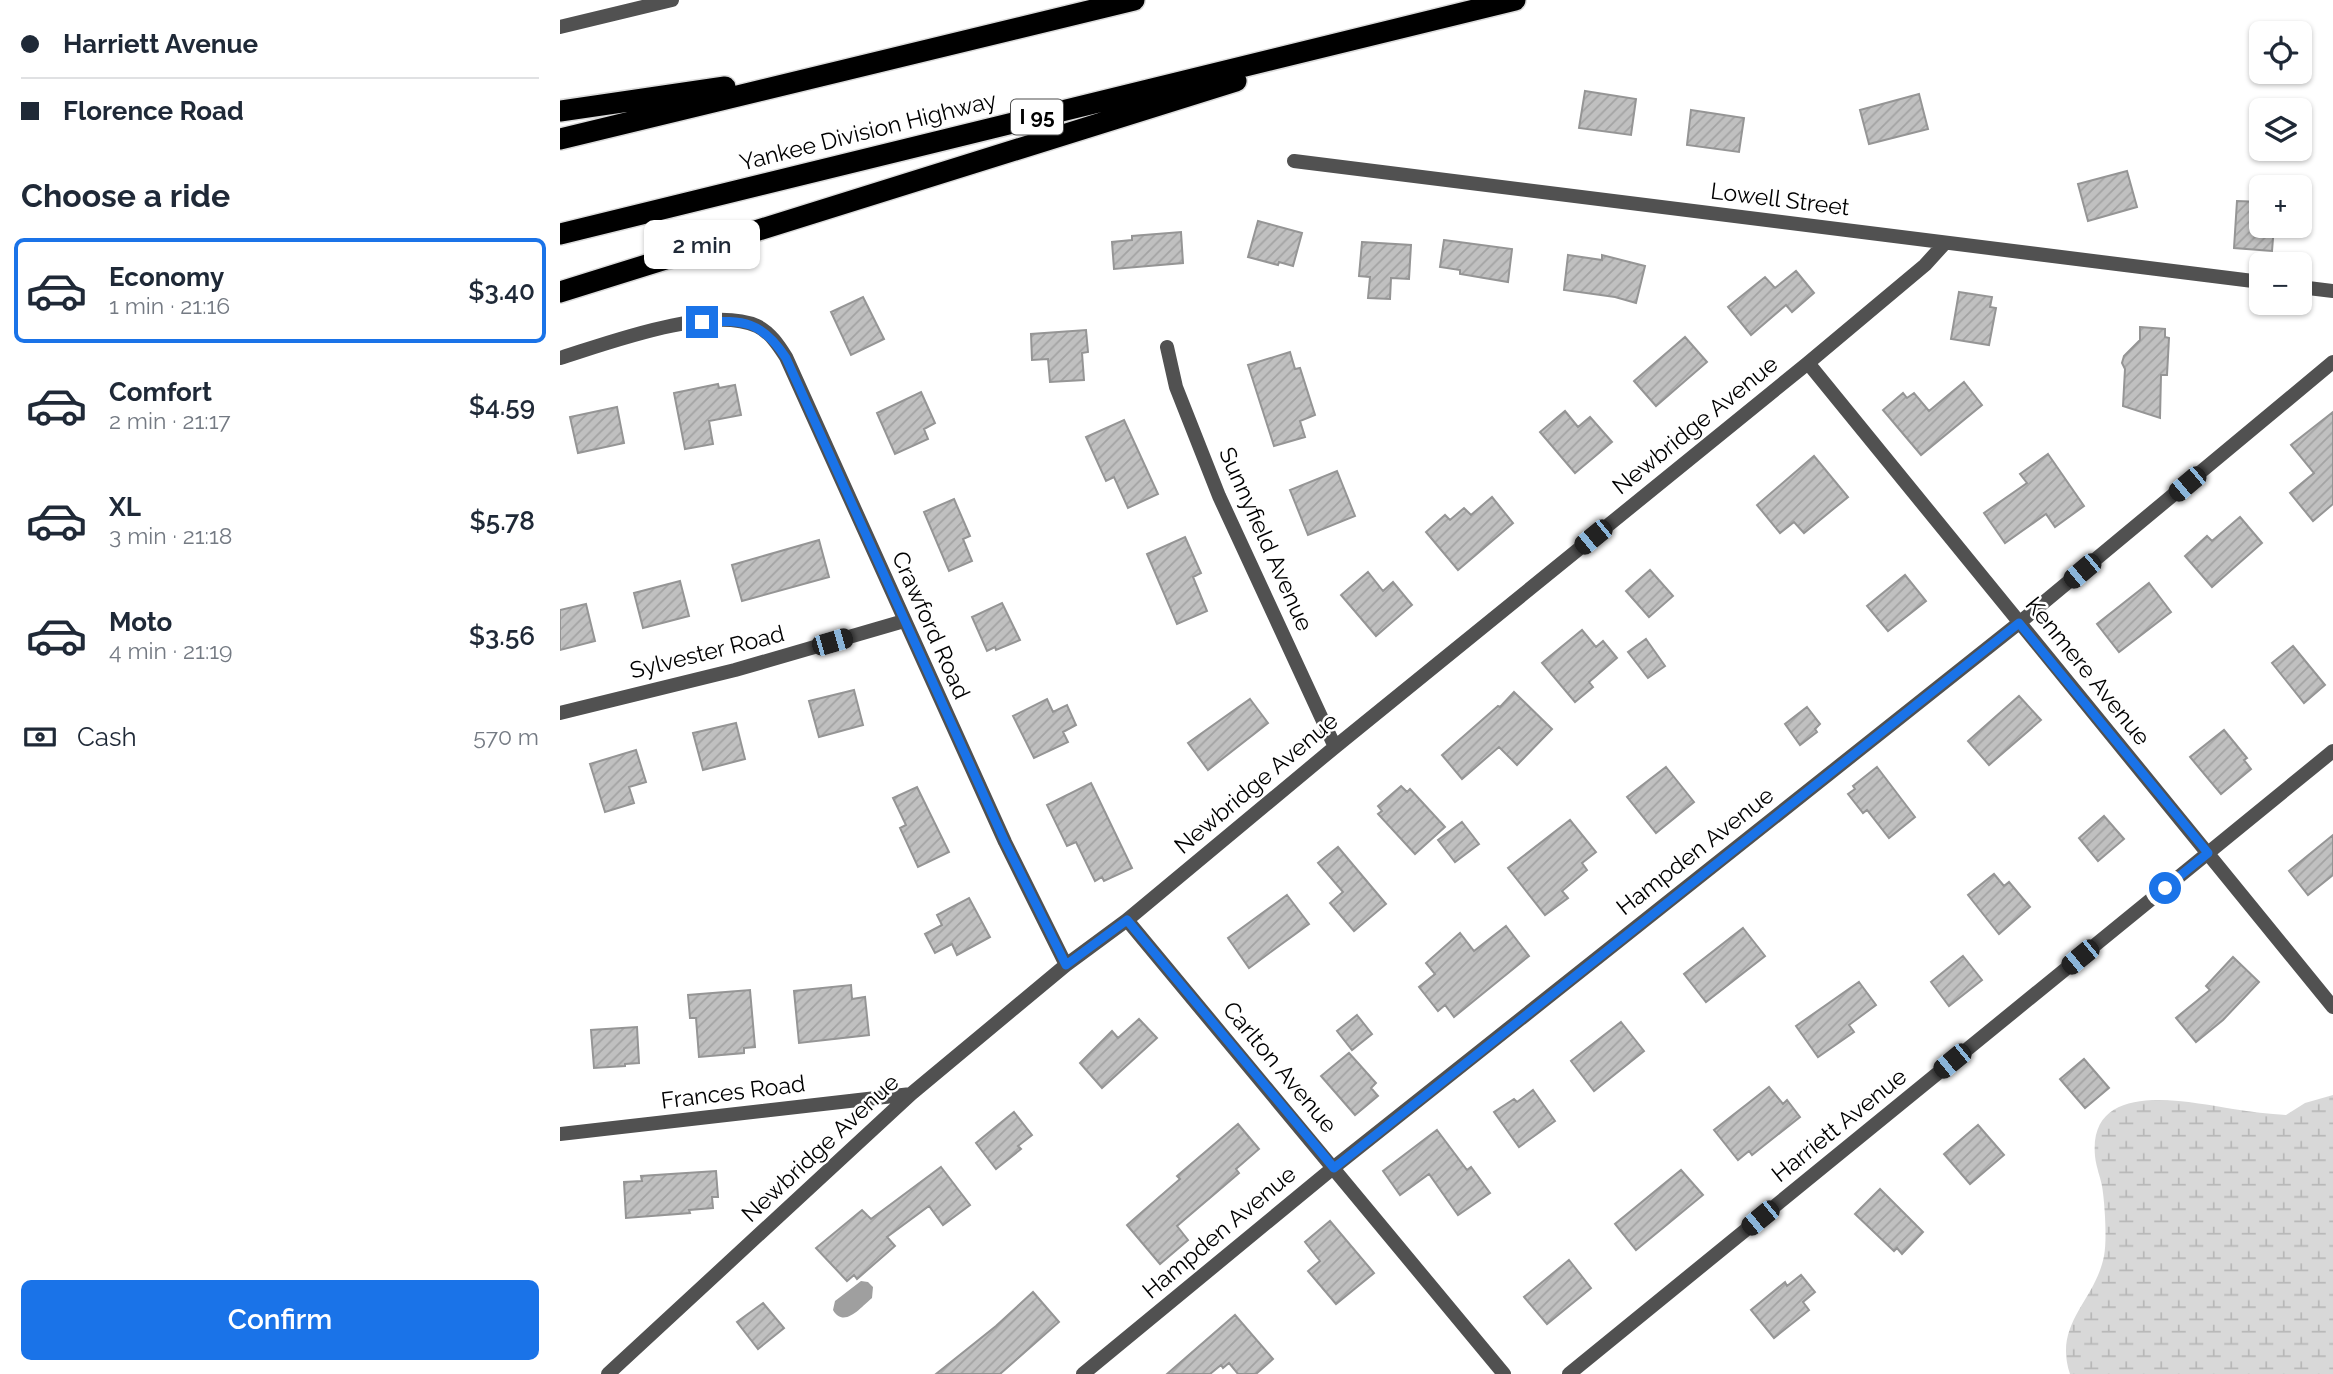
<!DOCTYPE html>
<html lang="en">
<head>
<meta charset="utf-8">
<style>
  body { margin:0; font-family:Raleway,sans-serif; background:#f2f2f3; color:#1f2937; height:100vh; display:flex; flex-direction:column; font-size:26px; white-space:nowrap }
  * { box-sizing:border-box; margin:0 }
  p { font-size:23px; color:#747a83 }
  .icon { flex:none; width:38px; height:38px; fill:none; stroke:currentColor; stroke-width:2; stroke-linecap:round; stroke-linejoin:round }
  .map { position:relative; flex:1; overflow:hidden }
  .details { display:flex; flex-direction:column; background:#fff; width:560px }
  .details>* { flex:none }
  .banner { display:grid; align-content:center; height:154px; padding:0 21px; background:#fff }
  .controls { position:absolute; left:1689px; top:21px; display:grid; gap:14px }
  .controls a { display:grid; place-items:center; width:63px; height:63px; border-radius:10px; background:#fff; box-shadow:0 2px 5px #0004; font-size:35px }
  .end { position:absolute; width:32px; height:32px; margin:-16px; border:9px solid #1a73e8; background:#fff; box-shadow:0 0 0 4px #fff }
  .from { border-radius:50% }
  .bubble { position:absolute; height:49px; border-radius:10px; background:#fff; box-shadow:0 2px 5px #0004; font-size:23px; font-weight:600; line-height:49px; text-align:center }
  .car { position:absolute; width:21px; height:42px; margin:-21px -10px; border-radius:9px; box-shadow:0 0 5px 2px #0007; background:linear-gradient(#222 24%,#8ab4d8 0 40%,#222 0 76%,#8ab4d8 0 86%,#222 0) }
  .banner b { display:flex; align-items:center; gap:24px; height:66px; font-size:26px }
  .banner b+b { border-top:2px solid #e0e1e3 }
  .banner i { width:18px; height:18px; background:#1f2937 }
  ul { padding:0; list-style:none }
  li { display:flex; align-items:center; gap:21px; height:105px; margin:0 14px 10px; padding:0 7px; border:4px solid transparent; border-radius:10px }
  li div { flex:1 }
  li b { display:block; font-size:26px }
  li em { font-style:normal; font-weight:600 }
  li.active { border-color:#1a73e8 }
  li>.icon { width:63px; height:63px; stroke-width:1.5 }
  h2 { padding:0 21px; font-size:32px; line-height:84px }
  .pay { display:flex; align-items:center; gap:18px; height:77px; padding:0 21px; font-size:26px }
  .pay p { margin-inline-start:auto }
  .action { display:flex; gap:14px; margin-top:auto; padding:14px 21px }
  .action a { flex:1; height:80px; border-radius:10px; background:#1a73e8; color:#fff; font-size:28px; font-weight:600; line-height:80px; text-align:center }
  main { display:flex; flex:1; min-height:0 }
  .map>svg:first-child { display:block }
  .wetland { fill:url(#wetland-marsh) }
  .water { fill:#9f9f9f }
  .building { fill:url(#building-hatch); stroke:#959595; stroke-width:2 }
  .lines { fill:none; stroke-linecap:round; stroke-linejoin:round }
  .motorway-casing { stroke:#dbdbdb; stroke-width:24 }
  .minor { stroke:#515151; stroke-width:14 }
  .tertiary { stroke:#515151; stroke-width:14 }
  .motorway { stroke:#000; stroke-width:21 }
  .route { stroke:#1a73e8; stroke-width:9 }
  .labels { text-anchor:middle; stroke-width:5; stroke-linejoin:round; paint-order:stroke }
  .shield { fill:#fff; stroke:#4c4c4c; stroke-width:2 }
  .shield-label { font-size:21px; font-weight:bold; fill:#000 }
  .street-label { font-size:23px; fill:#000; stroke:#fff }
</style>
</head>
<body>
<main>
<section class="details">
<div class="banner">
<b><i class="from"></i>Harriett Avenue</b>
<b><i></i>Florence Road</b>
</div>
<h2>Choose a ride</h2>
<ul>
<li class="active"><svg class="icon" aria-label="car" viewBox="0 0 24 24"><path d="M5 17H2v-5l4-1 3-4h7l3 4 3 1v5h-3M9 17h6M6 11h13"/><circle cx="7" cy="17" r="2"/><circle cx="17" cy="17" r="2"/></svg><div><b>Economy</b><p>1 min · 21:16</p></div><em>$3.40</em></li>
<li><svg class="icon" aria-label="car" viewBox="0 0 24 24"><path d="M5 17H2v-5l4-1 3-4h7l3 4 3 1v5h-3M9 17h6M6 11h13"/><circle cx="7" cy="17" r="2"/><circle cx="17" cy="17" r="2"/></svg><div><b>Comfort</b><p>2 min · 21:17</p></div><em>$4.59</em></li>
<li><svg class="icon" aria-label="car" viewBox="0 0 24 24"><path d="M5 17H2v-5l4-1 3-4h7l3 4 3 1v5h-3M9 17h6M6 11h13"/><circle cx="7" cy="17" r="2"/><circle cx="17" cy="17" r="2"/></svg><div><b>XL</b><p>3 min · 21:18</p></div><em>$5.78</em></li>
<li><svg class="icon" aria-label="car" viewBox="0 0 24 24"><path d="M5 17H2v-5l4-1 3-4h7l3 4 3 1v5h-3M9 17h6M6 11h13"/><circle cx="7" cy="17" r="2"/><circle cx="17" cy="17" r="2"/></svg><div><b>Moto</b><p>4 min · 21:19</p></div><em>$3.56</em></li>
</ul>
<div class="pay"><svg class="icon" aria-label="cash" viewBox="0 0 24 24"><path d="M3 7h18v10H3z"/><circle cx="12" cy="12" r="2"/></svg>Cash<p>570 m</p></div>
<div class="action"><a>Confirm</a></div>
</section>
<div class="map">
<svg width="1773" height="1374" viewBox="0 0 1773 1374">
  <defs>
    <pattern id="wetland-marsh" width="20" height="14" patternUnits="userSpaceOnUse" patternTransform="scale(1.75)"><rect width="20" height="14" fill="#d8d8d8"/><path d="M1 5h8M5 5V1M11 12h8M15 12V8" fill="none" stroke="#b8b8b8"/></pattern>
    <pattern id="building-hatch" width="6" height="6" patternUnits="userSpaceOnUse" patternTransform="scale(1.75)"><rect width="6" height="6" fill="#c0c0c0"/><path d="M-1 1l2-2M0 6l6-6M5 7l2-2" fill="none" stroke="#a3a3a3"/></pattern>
  </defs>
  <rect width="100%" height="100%" fill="#fff"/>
  <path class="wetland" d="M 1773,1095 L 1773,1374 L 1510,1374 C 1493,1323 1535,1302 1544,1256 C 1547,1241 1545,1209 1543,1193 C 1542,1180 1536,1168 1535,1156 C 1528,1078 1628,1102 1673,1109 C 1691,1112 1709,1114 1726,1115 L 1745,1103 Z"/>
  <path class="water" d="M 301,1281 L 308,1282 L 313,1287 L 312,1298 C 301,1307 284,1329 273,1310 L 275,1301 Z"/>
  <path class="building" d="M 1025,91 L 1076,99 L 1071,135 L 1019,128 Z
    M 1359,94 L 1368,129 L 1309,144 L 1300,110 Z
    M 1131,110 L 1184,118 L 1179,152 L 1127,145 Z
    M 1567,171 L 1577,207 L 1528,221 L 1518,184 Z
    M 1677,201 L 1701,202 L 1701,226 L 1714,226 L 1712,251 L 1674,248 Z
    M 698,221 L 742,233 L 733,266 L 719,262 L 718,265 L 688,257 Z
    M 621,232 L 623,263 L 554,269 L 552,242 L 572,240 L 572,236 Z
    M 884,240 L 952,249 L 948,282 L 900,274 L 900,270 L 880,267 Z
    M 802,242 L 851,245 L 849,279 L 831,278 L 830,299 L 808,298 L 810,277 L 799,276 Z
    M 1008,255 L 1042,260 L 1042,255 L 1085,266 L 1076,303 L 1055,297 L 1004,290 Z
    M 1236,271 L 1254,293 L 1232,312 L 1226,305 L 1191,335 L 1168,307 L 1205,277 L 1215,288 Z
    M 1399,292 L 1432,297 L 1430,307 L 1436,308 L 1429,345 L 1391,339 Z
    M 303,297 L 324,339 L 291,355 L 271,312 Z
    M 1580,327 L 1605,329 L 1605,337 L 1609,338 L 1607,375 L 1601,375 L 1600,418 L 1563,406 L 1565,369 L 1562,363 L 1564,356 L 1580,340 Z
    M 526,330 L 528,352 L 522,353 L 524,380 L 490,382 L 488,359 L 472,360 L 471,334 Z
    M 1125,337 L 1147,362 L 1096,406 L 1074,381 Z
    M 730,352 L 735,369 L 740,368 L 755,415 L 740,421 L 745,437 L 714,446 L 688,365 Z
    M 1404,382 L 1422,405 L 1361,455 L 1323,410 L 1343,393 L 1347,398 L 1354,393 L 1369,411 Z
    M 158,384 L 159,388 L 175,385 L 181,415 L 149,421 L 153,444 L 125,449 L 114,393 Z
    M 361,392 L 375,423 L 364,429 L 368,439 L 335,454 L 317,413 Z
    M 57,407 L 64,443 L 18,453 L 10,417 Z
    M 1005,411 L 1018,427 L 1030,417 L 1052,442 L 1015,473 L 980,432 Z
    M 1773,412 L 1773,504 L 1753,521 L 1730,493 L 1754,473 L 1731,445 Z
    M 564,420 L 598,494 L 568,508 L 554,477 L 546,481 L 526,437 Z
    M 1488,454 L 1524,506 L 1495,527 L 1486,514 L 1445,543 L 1424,513 L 1467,483 L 1460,474 Z
    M 1254,456 L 1288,497 L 1244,533 L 1234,522 L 1220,533 L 1197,505 Z
    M 777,471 L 795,516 L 748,535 L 730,490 Z
    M 932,497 L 953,523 L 898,570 L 866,532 L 885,515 L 890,520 L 904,508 L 911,515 Z
    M 394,499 L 410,536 L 403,539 L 412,561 L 389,571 L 364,512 Z
    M 1680,517 L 1702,543 L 1652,587 L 1625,556 L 1647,536 L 1652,541 Z
    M 625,537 L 641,573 L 633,577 L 647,611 L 617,624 L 587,554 Z
    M 259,540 L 269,577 L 182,601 L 172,565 Z
    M 1090,570 L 1113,596 L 1089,617 L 1066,591 Z
    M 808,572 L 823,591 L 833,582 L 852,605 L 816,636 L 781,595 Z
    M 1345,575 L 1366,601 L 1328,631 L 1307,606 Z
    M 120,581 L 129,616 L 83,628 L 74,593 Z
    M 1589,583 L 1611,612 L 1559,652 L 1537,624 Z
    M 442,603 L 460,640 L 436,650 L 435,647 L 427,651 L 412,617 Z
    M 26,604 L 35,641 L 0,650 L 0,610 Z
    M 1022,630 L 1036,647 L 1043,641 L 1057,658 L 1029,682 L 1033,687 L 1015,702 L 982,663 Z
    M 1086,639 L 1105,666 L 1088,678 L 1068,652 Z
    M 1733,646 L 1765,685 L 1744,703 L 1712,663 Z
    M 294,690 L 303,725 L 259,737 L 249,701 Z
    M 954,692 L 992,729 L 957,765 L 939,747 L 902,779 L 882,755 L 938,706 L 940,707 Z
    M 1459,696 L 1481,720 L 1429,765 L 1408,741 Z
    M 487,699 L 493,712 L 507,705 L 516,725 L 503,732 L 508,742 L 474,758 L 453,716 Z
    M 690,699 L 708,723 L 648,770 L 628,743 Z
    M 1247,707 L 1260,724 L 1255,729 L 1257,732 L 1240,745 L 1225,724 Z
    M 176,723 L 185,759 L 143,770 L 133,733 Z
    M 1664,730 L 1687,758 L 1684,760 L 1691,769 L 1661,794 L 1630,757 Z
    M 76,750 L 86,782 L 69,787 L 74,803 L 45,812 L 30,764 Z
    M 1106,767 L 1134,802 L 1096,833 L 1067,797 Z
    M 1317,767 L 1355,817 L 1329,838 L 1307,810 L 1303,813 L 1288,794 L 1295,789 L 1293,786 Z
    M 531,783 L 572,868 L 544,881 L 542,877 L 535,881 L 516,842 L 507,846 L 487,805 Z
    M 841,786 L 847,792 L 850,789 L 885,827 L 855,854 L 818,814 L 822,811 L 818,806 Z
    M 357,787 L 389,852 L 358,867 L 340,828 L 346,825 L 333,798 Z
    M 1544,816 L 1564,839 L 1538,861 L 1519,838 Z
    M 1010,820 L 1036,852 L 1022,863 L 1027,870 L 1002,891 L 1008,898 L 985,915 L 948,868 Z
    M 902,822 L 919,844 L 895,862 L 878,840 Z
    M 1773,835 L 1773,875 L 1748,895 L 1729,871 Z
    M 778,847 L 826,904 L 794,931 L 770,903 L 783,892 L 758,863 Z
    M 1434,874 L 1444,886 L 1449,882 L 1470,907 L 1439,934 L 1408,895 Z
    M 727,895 L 749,924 L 689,968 L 668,938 Z
    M 409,898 L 430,937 L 397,955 L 392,944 L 375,953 L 365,934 L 382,925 L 377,915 Z
    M 946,926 L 969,956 L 894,1017 L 885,1005 L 878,1011 L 859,987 L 875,974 L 866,963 L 900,933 L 914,951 Z
    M 1183,928 L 1205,956 L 1146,1002 L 1124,974 Z
    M 1403,956 L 1422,980 L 1389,1006 L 1371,982 Z
    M 1673,957 L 1699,982 L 1663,1020 L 1636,1042 L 1616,1018 L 1650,990 L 1646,986 Z
    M 1299,982 L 1316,1005 L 1289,1025 L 1294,1032 L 1258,1057 L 1236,1026 Z
    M 291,985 L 292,999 L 305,997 L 309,1035 L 239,1043 L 234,991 Z
    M 190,990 L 195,1047 L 184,1048 L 184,1053 L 139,1057 L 136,1018 L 130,1018 L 128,995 Z
    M 797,1015 L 812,1034 L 792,1050 L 777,1031 Z
    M 579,1019 L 597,1038 L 542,1088 L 520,1063 L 552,1031 L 558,1038 Z
    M 1061,1022 L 1084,1051 L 1034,1091 L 1011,1061 Z
    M 77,1027 L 79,1063 L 65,1064 L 65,1066 L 34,1068 L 31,1030 Z
    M 789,1053 L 816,1083 L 811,1088 L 818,1096 L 795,1115 L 761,1076 Z
    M 1524,1059 L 1549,1088 L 1525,1108 L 1500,1079 Z
    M 1209,1087 L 1223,1104 L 1227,1100 L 1240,1117 L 1192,1155 L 1189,1151 L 1178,1160 L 1154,1130 Z
    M 973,1090 L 995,1121 L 959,1147 L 934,1112 L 954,1099 L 957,1102 Z
    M 454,1112 L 472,1135 L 458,1146 L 461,1149 L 436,1169 L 416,1143 Z
    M 678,1124 L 699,1149 L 676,1169 L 679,1173 L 617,1226 L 628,1240 L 600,1264 L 567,1225 L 620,1179 L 617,1176 Z
    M 1418,1125 L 1444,1155 L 1410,1184 L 1384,1154 Z
    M 877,1130 L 907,1170 L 911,1167 L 930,1193 L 898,1215 L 869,1174 L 840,1195 L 823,1171 Z
    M 381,1167 L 410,1205 L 383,1225 L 369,1206 L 327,1237 L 335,1246 L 297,1279 L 294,1275 L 287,1281 L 256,1248 L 302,1210 L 311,1219 Z
    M 1121,1170 L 1143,1195 L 1076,1250 L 1055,1224 Z
    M 156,1171 L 158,1197 L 152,1197 L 153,1208 L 129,1210 L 130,1213 L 66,1218 L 64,1182 L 82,1181 L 81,1176 Z
    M 1320,1189 L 1363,1232 L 1342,1254 L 1337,1248 L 1334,1251 L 1295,1214 Z
    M 770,1221 L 814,1273 L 776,1304 L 748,1271 L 760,1261 L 745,1242 Z
    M 1009,1260 L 1031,1288 L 987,1324 L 964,1297 Z
    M 1241,1275 L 1255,1292 L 1243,1302 L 1249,1310 L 1214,1338 L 1191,1310 L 1225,1282 L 1227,1286 Z
    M 473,1292 L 499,1322 L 440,1374 L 376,1374 L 436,1326 Z
    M 203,1303 L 224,1328 L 198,1349 L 177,1322 Z
    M 675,1315 L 713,1359 L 696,1374 L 678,1374 L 669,1363 L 663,1368 L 661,1365 L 650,1374 L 607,1374 Z"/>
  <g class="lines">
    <defs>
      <path id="motorway" d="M 0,111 L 165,87
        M 0,139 L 574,0
        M 0,234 L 955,0
        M 0,292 L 676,81"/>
    </defs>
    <use href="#motorway" class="motorway-casing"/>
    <path class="minor" d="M 734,161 L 1701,282
      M 1740,287 L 1773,291
      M 607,347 L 616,387 L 659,496 L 775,747
      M 0,358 C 48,343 149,305 197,326 C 210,332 219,346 226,357 L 445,842 L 506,965
      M 1248,363 L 1773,1007
      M 0,713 L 175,670 L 344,621
      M 567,920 L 944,1374
      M 0,1134 L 351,1094
      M 48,1374 L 351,1094 L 506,965 L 567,920 L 775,747 L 1248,363 L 1365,265 L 1385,243
      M 523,1374 L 773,1168 L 1459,623 L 1773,362
      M 1009,1374 L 1773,751"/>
    <path class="tertiary" d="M 0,27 L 112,0"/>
    <use href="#motorway" class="motorway"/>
  </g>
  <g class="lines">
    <path class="route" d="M 142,322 C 184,320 202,321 226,358 L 445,842 L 506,965 L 567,920 L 774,1168 L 1459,623 L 1648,853 L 1605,888"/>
  </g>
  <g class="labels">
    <rect class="shield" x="451" y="99.5" width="52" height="35" rx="5"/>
    <g class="shield-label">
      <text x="477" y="124">I 95</text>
    </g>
    <g class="street-label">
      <text transform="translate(308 131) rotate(-14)" y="8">Yankee Division Highway</text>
      <text transform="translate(1220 199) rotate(7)" y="8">Lowell Street</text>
      <text transform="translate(1135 425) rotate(-39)" y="8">Newbridge Avenue</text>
      <text transform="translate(706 539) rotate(66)" y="8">Sunnyfield Avenue</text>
      <text transform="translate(371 625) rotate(66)" y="8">Crawford Road</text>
      <text transform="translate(147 652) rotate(-14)" y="8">Sylvester Road</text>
      <text transform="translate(1528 671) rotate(51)" y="8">Kenmere Avenue</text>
      <text transform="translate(696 783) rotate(-40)" y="8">Newbridge Avenue</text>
      <text transform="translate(1135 851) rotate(-38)" y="8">Hampden Avenue</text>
      <text transform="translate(720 1067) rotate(50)" y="8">Carlton Avenue</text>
      <text transform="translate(173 1092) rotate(-7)" y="8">Frances Road</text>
      <text transform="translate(1279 1125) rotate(-39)" y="8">Harriett Avenue</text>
      <text transform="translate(260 1148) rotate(-43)" y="8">Newbridge Avenue</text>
      <text transform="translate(659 1232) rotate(-40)" y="8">Hampden Avenue</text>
    </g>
  </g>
</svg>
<div class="controls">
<a><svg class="icon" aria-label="locate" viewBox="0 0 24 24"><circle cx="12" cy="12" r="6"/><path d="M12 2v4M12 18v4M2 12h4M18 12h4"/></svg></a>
<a><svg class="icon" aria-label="layers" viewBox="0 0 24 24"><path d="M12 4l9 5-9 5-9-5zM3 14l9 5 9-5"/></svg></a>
<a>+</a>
<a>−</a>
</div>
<i class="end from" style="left:1605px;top:888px"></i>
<i class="end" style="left:142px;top:322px"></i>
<div class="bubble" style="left:84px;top:220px;width:116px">2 min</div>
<i class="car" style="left:1627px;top:484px;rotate:230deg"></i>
<i class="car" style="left:1033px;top:537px;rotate:231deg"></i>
<i class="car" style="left:1522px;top:571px;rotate:230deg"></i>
<i class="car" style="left:272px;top:642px;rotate:74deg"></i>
<i class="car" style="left:1520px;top:957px;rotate:231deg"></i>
<i class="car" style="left:1392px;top:1061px;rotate:231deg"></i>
<i class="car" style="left:1200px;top:1218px;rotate:231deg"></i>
</div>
</main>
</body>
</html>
